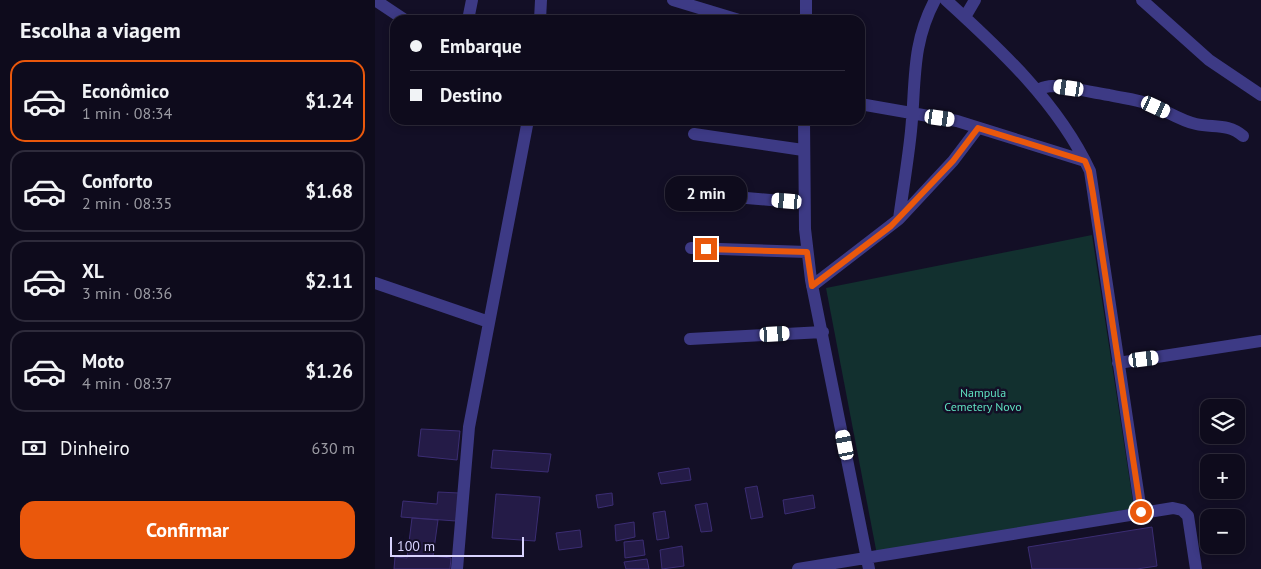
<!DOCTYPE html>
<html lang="pt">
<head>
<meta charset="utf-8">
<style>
  body { margin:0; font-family:"PT Sans",sans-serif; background:#171425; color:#f1f3f6; height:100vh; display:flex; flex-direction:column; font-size:19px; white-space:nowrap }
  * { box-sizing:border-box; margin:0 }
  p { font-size:16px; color:#9b9ba3 }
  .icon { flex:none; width:28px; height:28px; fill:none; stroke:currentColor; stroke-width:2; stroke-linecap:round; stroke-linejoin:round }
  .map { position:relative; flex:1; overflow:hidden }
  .details { display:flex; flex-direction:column; background:#0e0b1c; width:375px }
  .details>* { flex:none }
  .hud { position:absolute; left:15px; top:15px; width:475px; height:110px; border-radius:15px; box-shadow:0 2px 8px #0003,0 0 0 1px #2e2b3b; display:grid; align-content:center; height:110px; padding:0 20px; background:#0e0b1c }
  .controls { position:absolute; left:825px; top:399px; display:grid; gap:10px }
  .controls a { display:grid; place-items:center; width:45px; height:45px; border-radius:10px; background:#0e0b1c; box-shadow:0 2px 8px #0003,0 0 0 1px #2e2b3b; font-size:25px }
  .scale { position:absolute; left:15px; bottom:12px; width:134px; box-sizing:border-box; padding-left:5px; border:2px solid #d9d4ff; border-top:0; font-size:14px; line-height:18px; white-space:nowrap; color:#d9d4ff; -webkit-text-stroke:4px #130f26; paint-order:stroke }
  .end { position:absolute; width:22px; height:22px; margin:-11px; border:6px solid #ea580c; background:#fff; box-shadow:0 0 0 2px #fff }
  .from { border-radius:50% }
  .bubble { position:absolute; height:35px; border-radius:15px; background:#0e0b1c; box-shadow:0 2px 8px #0003,0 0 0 1px #2e2b3b; font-size:16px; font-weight:800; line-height:35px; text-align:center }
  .car { position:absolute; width:15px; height:30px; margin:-15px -8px; border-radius:6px; box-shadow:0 0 4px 1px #0007; background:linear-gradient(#fff 24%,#345 0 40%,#fff 0 76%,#345 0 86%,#fff 0) }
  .hud b { display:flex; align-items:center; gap:18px; height:48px; font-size:19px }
  .hud b+b { border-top:1px solid #2e2b3b }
  .hud i { width:12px; height:12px; background:#f1f3f6 }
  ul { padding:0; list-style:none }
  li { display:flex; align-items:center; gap:15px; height:82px; margin:0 10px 8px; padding:0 10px; border:2px solid #2e2b3b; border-radius:15px }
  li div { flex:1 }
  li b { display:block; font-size:19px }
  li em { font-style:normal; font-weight:800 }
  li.selected { border-color:#ea580c }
  li>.icon { width:45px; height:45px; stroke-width:1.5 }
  h2 { padding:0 20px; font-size:22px; line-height:60px }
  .pay { display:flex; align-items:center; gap:12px; height:55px; padding:0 20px; font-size:19px }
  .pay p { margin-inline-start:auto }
  .primary-button { display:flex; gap:10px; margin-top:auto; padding:10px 20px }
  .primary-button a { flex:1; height:58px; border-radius:15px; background:#ea580c; color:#fff; font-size:20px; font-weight:800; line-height:58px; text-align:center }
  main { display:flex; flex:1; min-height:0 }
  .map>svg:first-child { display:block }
  .green { fill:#12302f }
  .building { fill:#241b47; stroke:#3b2d73 }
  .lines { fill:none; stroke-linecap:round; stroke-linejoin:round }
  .minor { stroke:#3d3a85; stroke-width:12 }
  .route { stroke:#ea580c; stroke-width:6 }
  .labels { text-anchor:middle; stroke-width:5; stroke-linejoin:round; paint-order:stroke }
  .park-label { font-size:12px; fill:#5fe0c0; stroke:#130f26 }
</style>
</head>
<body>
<main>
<section class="details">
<h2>Escolha a viagem</h2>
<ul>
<li class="selected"><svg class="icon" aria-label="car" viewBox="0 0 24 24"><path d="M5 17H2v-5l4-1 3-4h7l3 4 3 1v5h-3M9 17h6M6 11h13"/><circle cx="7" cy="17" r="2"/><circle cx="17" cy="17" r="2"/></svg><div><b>Econômico</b><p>1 min · 08:34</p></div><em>$1.24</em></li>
<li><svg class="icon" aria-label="car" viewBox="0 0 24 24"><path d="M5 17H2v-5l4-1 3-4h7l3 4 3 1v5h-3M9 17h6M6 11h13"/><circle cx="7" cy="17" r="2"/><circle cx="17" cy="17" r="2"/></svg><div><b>Conforto</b><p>2 min · 08:35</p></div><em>$1.68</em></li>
<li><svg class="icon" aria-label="car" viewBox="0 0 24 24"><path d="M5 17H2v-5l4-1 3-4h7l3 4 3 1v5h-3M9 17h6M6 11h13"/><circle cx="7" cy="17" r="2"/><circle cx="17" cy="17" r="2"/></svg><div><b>XL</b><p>3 min · 08:36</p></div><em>$2.11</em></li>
<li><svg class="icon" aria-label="car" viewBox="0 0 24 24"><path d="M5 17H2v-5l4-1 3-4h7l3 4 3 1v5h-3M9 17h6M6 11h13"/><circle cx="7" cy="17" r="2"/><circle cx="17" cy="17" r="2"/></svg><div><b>Moto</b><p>4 min · 08:37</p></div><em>$1.26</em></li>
</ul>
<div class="pay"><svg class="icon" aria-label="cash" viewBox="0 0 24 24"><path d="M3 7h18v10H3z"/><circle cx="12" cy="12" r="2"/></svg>Dinheiro<p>630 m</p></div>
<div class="primary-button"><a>Confirmar</a></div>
</section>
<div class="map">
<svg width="886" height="569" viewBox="0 0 886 569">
  <rect width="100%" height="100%" fill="#130f26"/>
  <path class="green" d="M 717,235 L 759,508 L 503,560 L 451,288 Z"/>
  <path class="building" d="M 46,429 L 85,431 L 82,460 L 43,456 Z
    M 118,450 L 176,454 L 173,472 L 116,468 Z
    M 314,468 L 316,480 L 286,484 L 283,473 Z
    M 382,486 L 388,517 L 376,519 L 370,488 Z
    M 63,492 L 84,493 L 81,521 L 26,517 L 28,501 L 62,504 Z
    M 237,493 L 238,505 L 223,508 L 221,495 Z
    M 121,494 L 165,497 L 160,541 L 117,538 Z
    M 438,495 L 440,508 L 410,514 L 408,500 Z
    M 332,503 L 337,531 L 326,532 L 320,505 Z
    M 290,511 L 294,538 L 282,540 L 278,513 Z
    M 37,518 L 63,520 L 58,556 L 76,558 L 75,569 L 19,569 L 20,557 L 32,558 Z
    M 259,522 L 260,537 L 241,541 L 240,525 Z
    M 777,527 L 782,566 L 762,569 L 657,569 L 653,547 Z
    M 205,530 L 207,547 L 184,550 L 181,533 Z
    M 268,540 L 270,555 L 250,558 L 249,542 Z
    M 307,546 L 309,566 L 287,569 L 285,550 Z
    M 272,559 L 274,569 L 251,569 L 249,562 Z"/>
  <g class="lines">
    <path class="minor" d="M 0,0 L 30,20
      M 298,0 L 364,20
      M 571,0 C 626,50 683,103 715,171 L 766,512
      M 767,0 L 834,60 L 886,95
      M 590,17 L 600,0
      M 93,20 L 97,0
      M 165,20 L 166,0
      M 431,20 L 431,0
      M 662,90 C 667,88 671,86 677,86 C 695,87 715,92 734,95 C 746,98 759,99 771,103 C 788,108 803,120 821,124 C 838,128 853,123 868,136
      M 485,104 L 582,121 L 710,161
      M 429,120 L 430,229 L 436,280 L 494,569
      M 319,134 L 428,150
      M 360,197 L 429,203
      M 524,219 L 578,161 L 603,128
      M 316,248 L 432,252
      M 0,283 L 114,322
      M 437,286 L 524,219 C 528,189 533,161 536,131 C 541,82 536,45 560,0
      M 315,339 L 448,332
      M 743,363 L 886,341
      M 82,569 L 94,427 L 153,120
      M 423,569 L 798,508 L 807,510 L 813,516 L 821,569"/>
  </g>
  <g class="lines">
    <path class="route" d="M 331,249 L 432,252 L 437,286 L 516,226 L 578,161 L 603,128 L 710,161 L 714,171 L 718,194 L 766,512"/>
  </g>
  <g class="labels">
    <g class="park-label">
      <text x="608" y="397">Nampula<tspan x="608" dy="14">Cemetery Novo</tspan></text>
    </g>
  </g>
</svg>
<div class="controls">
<a><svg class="icon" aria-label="layers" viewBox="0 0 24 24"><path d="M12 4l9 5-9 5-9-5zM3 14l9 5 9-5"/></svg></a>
<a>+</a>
<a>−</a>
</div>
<div class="scale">100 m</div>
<i class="end from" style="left:766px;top:512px"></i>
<i class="end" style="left:331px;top:249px"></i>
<div class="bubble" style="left:290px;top:176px;width:82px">2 min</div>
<i class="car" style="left:694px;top:88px;rotate:278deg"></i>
<i class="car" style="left:781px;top:107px;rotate:115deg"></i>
<i class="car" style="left:565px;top:118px;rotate:98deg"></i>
<i class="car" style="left:412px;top:201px;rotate:275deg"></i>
<i class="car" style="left:400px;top:334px;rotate:87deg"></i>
<i class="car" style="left:769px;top:359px;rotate:83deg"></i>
<i class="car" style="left:470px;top:445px;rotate:349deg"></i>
<div class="hud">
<b><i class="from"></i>Embarque</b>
<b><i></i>Destino</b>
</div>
</div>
</main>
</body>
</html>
